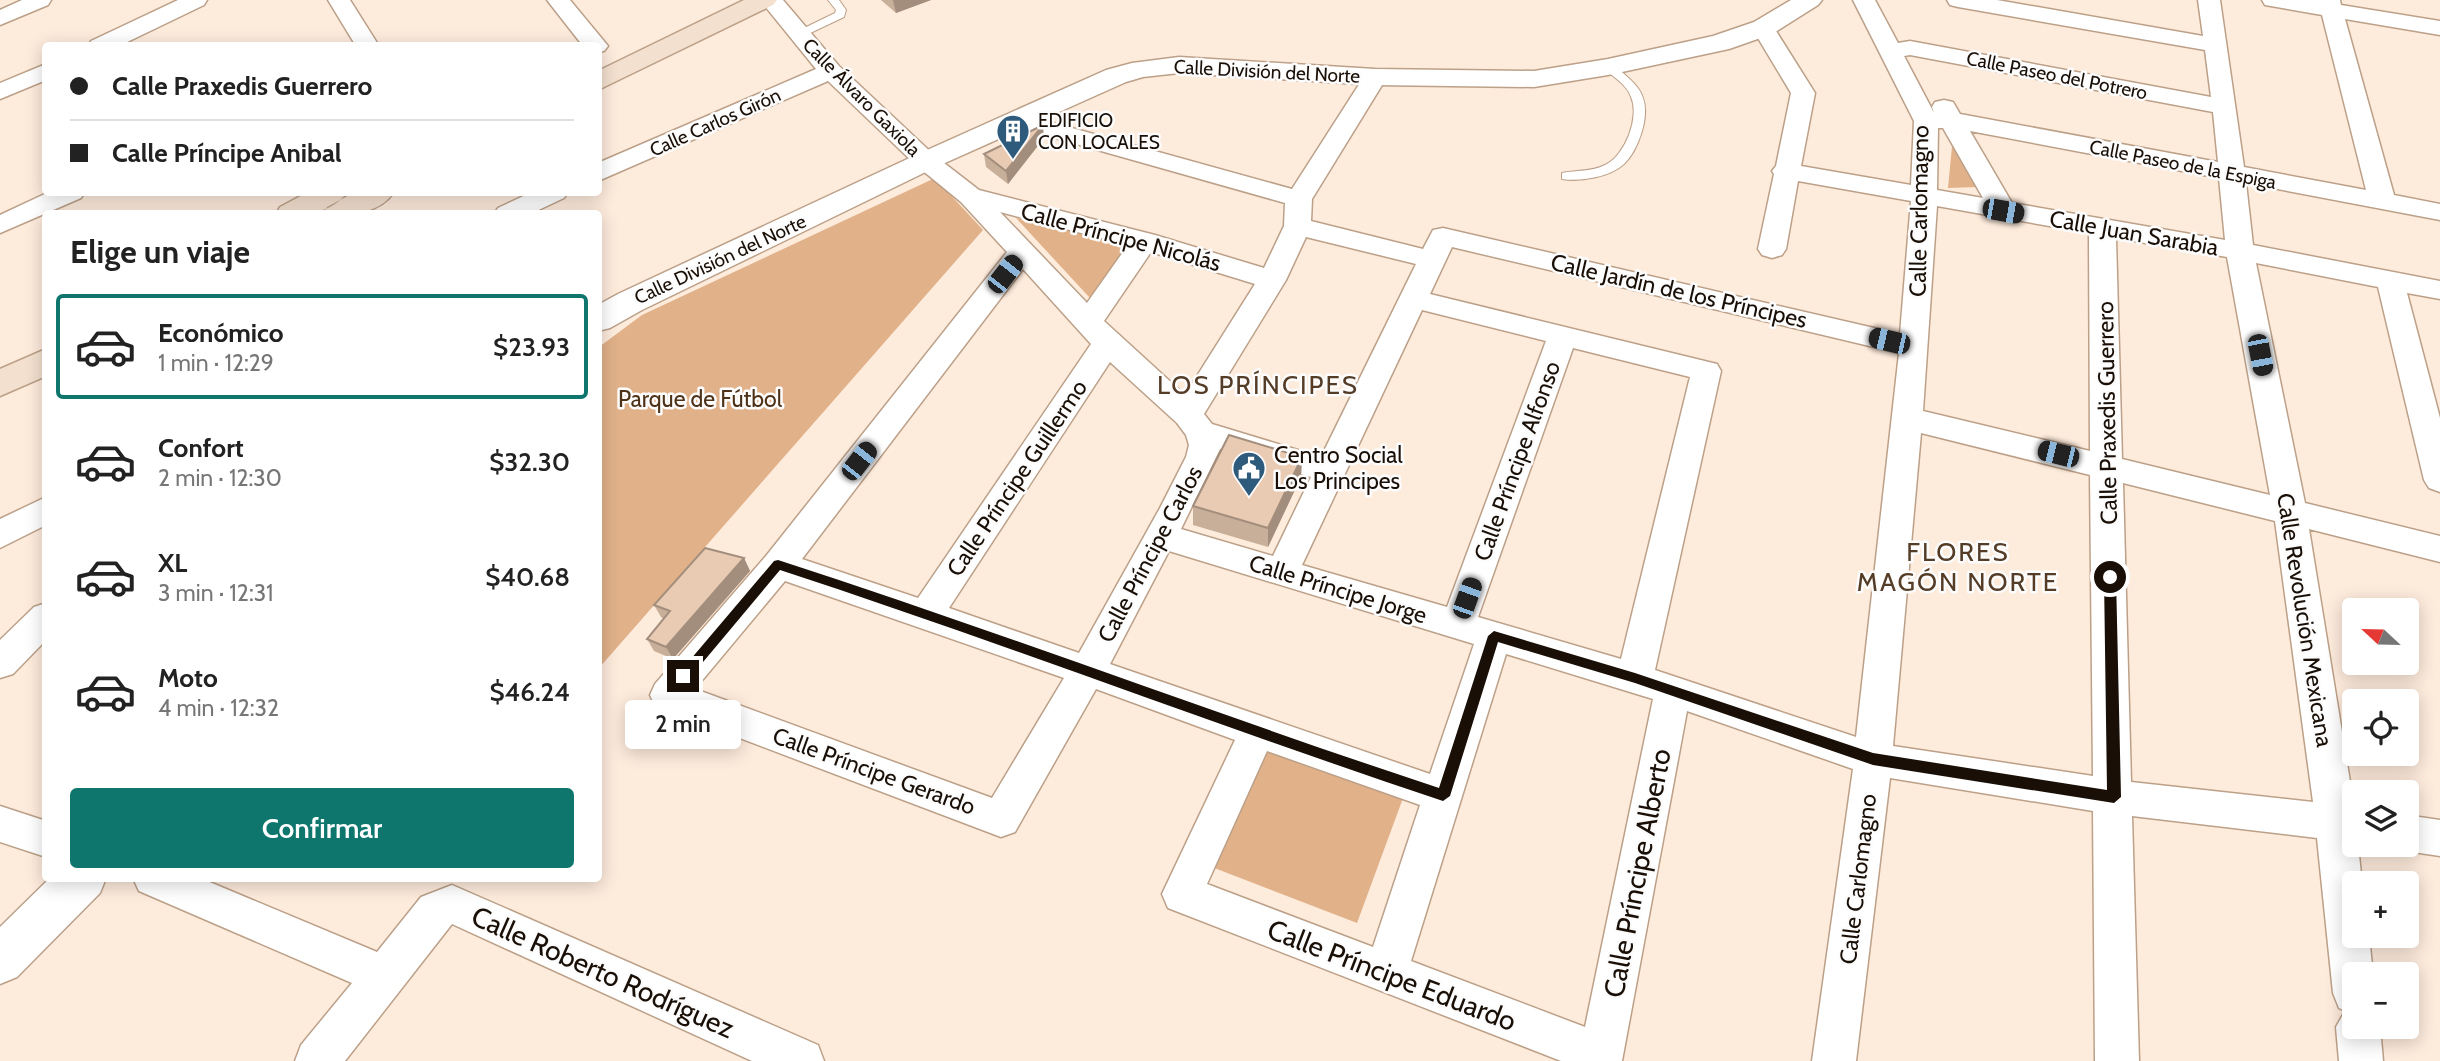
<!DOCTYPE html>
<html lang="es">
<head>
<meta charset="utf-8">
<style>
  body { margin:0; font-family:Cabin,sans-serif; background:#f2f2f2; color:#222; height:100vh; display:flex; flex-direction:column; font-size:26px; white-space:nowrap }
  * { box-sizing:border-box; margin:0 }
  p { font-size:23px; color:#767676 }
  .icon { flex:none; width:38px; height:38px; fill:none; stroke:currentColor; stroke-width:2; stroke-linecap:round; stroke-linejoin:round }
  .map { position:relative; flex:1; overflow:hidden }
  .drawer { position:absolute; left:42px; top:210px; width:560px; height:672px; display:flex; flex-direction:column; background:#fff; border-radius:7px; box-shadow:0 4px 18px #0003 }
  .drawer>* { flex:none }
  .top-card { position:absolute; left:42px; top:42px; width:560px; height:154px; border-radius:7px; box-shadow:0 4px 18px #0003; display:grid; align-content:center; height:154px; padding:0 28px; background:#fff }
  .needle { width:46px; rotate:292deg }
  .buttons { position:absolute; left:2342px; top:598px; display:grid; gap:14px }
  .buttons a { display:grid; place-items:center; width:77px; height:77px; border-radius:7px; background:#fff; box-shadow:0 4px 18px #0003; font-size:35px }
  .end { position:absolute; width:32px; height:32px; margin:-16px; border:9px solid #190f07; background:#fff; box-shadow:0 0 0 4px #fff }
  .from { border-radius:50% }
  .bubble { position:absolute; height:49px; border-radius:7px; background:#fff; box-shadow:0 4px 18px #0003; font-size:23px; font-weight:600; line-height:49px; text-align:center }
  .car { position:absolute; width:21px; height:42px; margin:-21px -10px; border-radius:9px; box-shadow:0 0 5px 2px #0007; background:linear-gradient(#222 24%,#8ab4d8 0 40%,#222 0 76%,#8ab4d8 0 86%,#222 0) }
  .top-card b { display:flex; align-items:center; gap:24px; height:66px; font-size:26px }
  .top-card b+b { border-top:2px solid #e0e0e0 }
  .top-card i { width:18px; height:18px; background:#222 }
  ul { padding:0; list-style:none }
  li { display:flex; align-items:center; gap:21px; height:105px; margin:0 14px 10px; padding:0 14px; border:4px solid transparent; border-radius:7px }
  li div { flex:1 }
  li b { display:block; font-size:26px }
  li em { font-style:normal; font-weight:600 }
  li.on { border-color:#0f766e }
  li>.icon { width:63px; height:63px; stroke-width:1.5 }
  h2 { padding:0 28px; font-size:32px; line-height:84px }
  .action { display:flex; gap:14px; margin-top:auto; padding:14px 28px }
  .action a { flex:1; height:80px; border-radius:7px; background:#0f766e; color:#fff; font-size:28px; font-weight:600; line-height:80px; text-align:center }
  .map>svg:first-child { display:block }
  .green { fill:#e1b189 }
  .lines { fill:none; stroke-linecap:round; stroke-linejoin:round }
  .service-casing { stroke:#bca088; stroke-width:2 }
  .minor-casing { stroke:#bca088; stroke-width:3 }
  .tertiary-casing { stroke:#bca088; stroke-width:3 }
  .secondary-casing { stroke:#bca088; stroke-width:3 }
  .service { fill:#fff; fill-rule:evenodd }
  .minor { fill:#fff; fill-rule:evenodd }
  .tertiary { fill:#fff; fill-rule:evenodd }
  .secondary { fill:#f3e0cf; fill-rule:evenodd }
  .wall { fill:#c8af9a }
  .shaded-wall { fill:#a38e7d }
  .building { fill:#e9cbb3; stroke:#a38e7d; stroke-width:2 }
  .route { fill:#190f07 }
  .labels { text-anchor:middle; stroke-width:5; stroke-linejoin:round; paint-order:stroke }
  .far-street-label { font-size:19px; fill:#190f07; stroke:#fcfcfc }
  .far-poi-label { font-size:19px; fill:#190f07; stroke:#fcfcfc; text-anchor:start }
  .street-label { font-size:23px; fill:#190f07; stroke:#fcfcfc }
  .park-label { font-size:23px; fill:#4e3218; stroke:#fcfcfc }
  .poi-label { font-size:23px; fill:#190f07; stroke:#fcfcfc; text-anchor:start }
  .quarter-label { font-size:26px; letter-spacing:2px; fill:#543c27; stroke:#fcfcfc }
  .near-street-label { font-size:28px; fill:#190f07; stroke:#fcfcfc }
</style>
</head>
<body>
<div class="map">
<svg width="2440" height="1061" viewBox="0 0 2440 1061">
  <rect width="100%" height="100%" fill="#fdebdc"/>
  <path class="green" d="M 1953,136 L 1977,187 L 1948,188 Z
    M 935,178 L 983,230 L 599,668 L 599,347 L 642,315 Z
    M 1016,218 L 1132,242 L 1090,298 Z
    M 1261,739 L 1406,790 L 1357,923 L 1204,864 Z"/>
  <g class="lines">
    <defs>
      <path id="service" d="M 828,0 L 839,0 L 846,10 L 844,17 L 804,36 L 796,36 L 796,32 L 835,13 L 836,10 Z
        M 1604,65 C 1612,64 1617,68 1623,73 C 1631,80 1640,88 1643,98 C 1650,117 1638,151 1624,164 C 1610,177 1580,182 1562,179 L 1562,173 C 1576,170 1592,172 1605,165 C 1625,156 1640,117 1631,97 C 1627,85 1614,77 1604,69 Z"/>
      <path id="minor" d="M 22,0 L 51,0 L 48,5 L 0,25 L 0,10 Z
        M 178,0 L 207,0 L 204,5 L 119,46 L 88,46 L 91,41 Z
        M 328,0 L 350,0 L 379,46 L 356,46 Z
        M 547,0 L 570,0 L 608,46 L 604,51 L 598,52 L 598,46 L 583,46 Z
        M 760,0 L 783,0 L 839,66 L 935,156 L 979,190 L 1155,235 L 1264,268 L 1284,226 L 1285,203 L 1009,125 L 1006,120 L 1009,115 L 1018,113 L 1292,189 L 1367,72 L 1383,72 L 1387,77 L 1312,199 L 1311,221 L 1423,249 L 1433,230 L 1443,228 L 1900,334 L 1911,201 L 1798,181 L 1786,249 L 1782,255 L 1772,258 L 1762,255 L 1758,249 L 1774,174 L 1772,171 L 1776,166 L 1791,93 L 1752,28 L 1755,23 L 1771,23 L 1815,93 L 1801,166 L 1911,185 L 1914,121 L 1853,0 L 1875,0 L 1898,43 L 1910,41 L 2211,97 L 2205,50 L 1958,7 L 1950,5 L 1947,0 L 1997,0 L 2203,36 L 2198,0 L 2220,0 L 2244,167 L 2366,190 L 2322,15 L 2265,5 L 2262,0 L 2340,0 L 2341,5 L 2440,21 L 2440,35 L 2345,19 L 2394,195 L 2440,204 L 2440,220 L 2246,183 L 2253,245 L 2440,281 L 2440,299 L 2407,293 L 2440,418 L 2440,492 L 2429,488 L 2424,480 L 2378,287 L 2256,263 L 2305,503 L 2440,536 L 2440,562 L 2309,529 L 2354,806 L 2354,845 L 2358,845 L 2362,884 L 2354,884 L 2354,936 L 2369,936 L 2373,975 L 2354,975 L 2354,1027 L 2380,1027 L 2383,1061 L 2339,1061 L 2336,1027 L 2345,1011 L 2339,1008 L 2333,993 L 2317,838 L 2132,816 L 2139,1061 L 2095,1061 L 2093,811 L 1890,778 L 1856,1061 L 1812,1061 L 1853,769 L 1687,711 L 1622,1061 L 1561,1061 L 1168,908 L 1162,894 L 1235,740 L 1096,689 L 1015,832 L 1001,837 L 655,706 L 650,695 L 655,684 L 766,556 L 1007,252 L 961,202 L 917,166 L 828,81 L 598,181 L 598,163 L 816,69 ZM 1910,55 L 2213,112 L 2218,162 L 1960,114 L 1953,102 L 1944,100 L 1935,102 L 1932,107 L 1934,113 L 1904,56 ZM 1938,128 L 1943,128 L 1983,198 L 1937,190 ZM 1970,131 L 2219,178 L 2225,240 L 2012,203 ZM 1937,206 L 2089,233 L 2090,451 L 1923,411 ZM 1000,212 L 1128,245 L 1087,303 ZM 1306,237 L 1416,264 L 1321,457 L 1212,424 L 1204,414 L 1286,280 ZM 2116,238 L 2227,257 L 2270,495 L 2122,459 ZM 1452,247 L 1899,353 L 1856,737 L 1655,670 L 1721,371 L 1717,364 L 1430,294 ZM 1151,252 L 1255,284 L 1185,395 L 1104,321 ZM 1023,269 L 1091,344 L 918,598 L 802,559 ZM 1422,310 L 1546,341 L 1447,607 L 1302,565 ZM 1573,348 L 1690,377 L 1621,659 L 1478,617 ZM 1110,362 L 1177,423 L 1186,435 L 1189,445 L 1186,457 L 1160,508 L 1079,653 L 949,608 ZM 1921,433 L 2090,475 L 2093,776 L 1893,746 ZM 1220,449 L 1311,477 L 1273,556 L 1181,529 ZM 2123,483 L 2275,521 L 2313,802 L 2131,782 ZM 1169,551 L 1474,644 L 1430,774 L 1110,664 ZM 785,581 L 1064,678 L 992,798 L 695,689 ZM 1506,654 L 1653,699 L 1585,1027 L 1411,961 ZM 1267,751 L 1420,805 L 1373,947 L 1207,884 Z
        M 46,64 L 46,80 L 0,99 L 0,83 Z
        M 49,192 L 85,192 L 81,198 L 0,233 L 0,215 Z
        M 532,192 L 568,192 L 564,198 L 530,214 L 494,214 L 498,208 Z
        M 46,497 L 46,525 L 0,548 L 0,519 Z
        M 46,603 L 46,640 L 13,674 L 0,678 L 0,640 L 34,607 Z
        M 0,806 L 46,821 L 46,857 L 0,842 Z
        M 2406,815 L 2440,820 L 2440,856 L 2406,851 L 2392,846 L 2406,845 Z
        M 133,878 L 200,878 L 377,952 L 421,897 L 452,885 L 818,1045 L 824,1061 L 752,1061 L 452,924 L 345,1061 L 295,1061 L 301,1045 L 352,983 L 139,891 Z"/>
      <path id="tertiary" d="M 1791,0 L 1822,0 L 1818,5 L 1772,34 L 1729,49 L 1608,75 L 1534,87 L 1375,85 L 1179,73 L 1143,77 L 1126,82 L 936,167 L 642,310 L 610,328 L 598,331 L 598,305 L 618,294 L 916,155 L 1106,70 L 1132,63 L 1179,57 L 1375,69 L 1534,71 L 1608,59 L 1713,36 L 1754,22 Z
        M 50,878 L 106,878 L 100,893 L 17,977 L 0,984 L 0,927 Z"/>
      <path id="secondary" d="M 744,0 L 777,0 L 773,5 L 598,90 L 598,71 Z
        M 308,192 L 347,192 C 331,216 301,214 276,214 L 280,207 Z
        M 355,192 L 394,192 C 378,216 348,214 323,214 L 327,207 Z
        M 46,349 L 46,376 L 0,396 L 0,369 Z"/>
    </defs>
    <use href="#service" class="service-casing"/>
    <use href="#minor" class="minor-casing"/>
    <use href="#tertiary" class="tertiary-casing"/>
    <use href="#secondary" class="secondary-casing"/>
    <use href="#service" class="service"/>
    <use href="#minor" class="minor"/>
    <use href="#tertiary" class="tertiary"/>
    <use href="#secondary" class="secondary"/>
  </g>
  <path class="wall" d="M 881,0 L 931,0 L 896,13 Z
    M 1044,138 L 1008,184 L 986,167 L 984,154 Z
    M 1302,457 L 1301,477 L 1268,547 L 1193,525 L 1193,506 Z
    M 744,558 L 750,571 L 673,659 L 654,651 L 647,639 L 664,619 L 661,617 L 654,605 Z"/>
  <path class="shaded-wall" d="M 893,0 L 931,0 L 896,13 Z
    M 1043,125 L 1044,138 L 1008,184 L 1006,171 Z
    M 1302,457 L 1301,477 L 1268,547 L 1268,528 Z
    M 744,558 L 750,571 L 673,659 L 666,647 Z"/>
  <path class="building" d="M 1043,125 L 1006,171 L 984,154 Z
    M 1229,435 L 1302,457 L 1268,528 L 1193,506 Z
    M 705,548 L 744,558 L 666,647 L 647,639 L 670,611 L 654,605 Z"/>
  <path class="route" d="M 778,560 C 1000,632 1218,715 1439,788 L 1488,636 L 1494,631 L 1635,673 L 1873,753 L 2107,790 L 2104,577 L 2110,572 L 2116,577 L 2121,797 L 2114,803 L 1873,765 L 1635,683 L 1498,642 L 1450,796 L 1443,801 C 1221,727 1003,643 780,570 L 688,680 L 679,680 L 679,673 L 774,561 Z"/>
  <defs>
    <symbol id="building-pin" viewBox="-11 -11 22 30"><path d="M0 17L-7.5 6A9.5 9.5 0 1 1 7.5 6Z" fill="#2e5b7b" stroke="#fcfcfc"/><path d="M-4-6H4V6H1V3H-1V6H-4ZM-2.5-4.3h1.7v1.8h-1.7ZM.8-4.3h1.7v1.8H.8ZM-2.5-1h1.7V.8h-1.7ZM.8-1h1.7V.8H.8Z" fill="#fff"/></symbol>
    <symbol id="civic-pin" viewBox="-11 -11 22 30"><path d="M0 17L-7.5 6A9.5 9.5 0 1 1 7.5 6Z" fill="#2e5b7b" stroke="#fcfcfc"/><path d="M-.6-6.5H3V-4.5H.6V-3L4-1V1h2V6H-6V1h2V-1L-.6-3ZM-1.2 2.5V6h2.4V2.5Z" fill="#fff"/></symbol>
  </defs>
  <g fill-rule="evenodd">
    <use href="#building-pin" x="994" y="112" width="38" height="52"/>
    <use href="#civic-pin" x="1230" y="449" width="38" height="52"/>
  </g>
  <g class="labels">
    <g class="far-street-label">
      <text transform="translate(1267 71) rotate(3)" y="7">Calle División del Norte</text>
      <text transform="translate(2057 75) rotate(11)" y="7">Calle Paseo del Potrero</text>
      <text transform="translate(862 97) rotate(45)" y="7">Calle Álvaro Gaxiola</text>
      <text transform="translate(715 122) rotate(-24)" y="7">Calle Carlos Girón</text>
      <text transform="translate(2183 164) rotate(11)" y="7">Calle Paseo de la Espiga</text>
      <text transform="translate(720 259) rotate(-25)" y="7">Calle División del Norte</text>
    </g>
    <g class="far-poi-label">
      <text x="1038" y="127">EDIFICIO<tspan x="1038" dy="22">CON LOCALES</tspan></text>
    </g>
    <g class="street-label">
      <text transform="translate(1919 211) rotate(-89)" y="8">Calle Carlomagno</text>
      <text transform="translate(2134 233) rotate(10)" y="8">Calle Juan Sarabia</text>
      <text transform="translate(1121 237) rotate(15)" y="8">Calle Príncipe Nicolás</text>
      <text transform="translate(1679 291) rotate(13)" y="8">Calle Jardín de los Príncipes</text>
      <text transform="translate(2107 413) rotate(-91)" y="8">Calle Praxedis Guerrero</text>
      <text transform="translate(1517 461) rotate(-70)" y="8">Calle Príncipe Alfonso</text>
      <text transform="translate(1017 478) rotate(-56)" y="8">Calle Príncipe Guillermo</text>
      <text transform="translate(1150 554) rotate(-62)" y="8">Calle Príncipe Carlos</text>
      <text transform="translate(1338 589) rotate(17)" y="8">Calle Príncipe Jorge</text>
      <text transform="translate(2305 620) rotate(81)" y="8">Calle Revolución Mexicana</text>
      <text transform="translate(874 771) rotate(20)" y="8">Calle Príncipe Gerardo</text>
      <text transform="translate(1858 879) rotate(-83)" y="8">Calle Carlomagno</text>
    </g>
    <g class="park-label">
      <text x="700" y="407">Parque de Fútbol</text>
    </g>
    <g class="poi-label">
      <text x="1274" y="463">Centro Social<tspan x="1274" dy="26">Los Principes</tspan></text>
    </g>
    <g class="quarter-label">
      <text x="1258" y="394">LOS PRÍNCIPES</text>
      <text x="1958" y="561">FLORES<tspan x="1958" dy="30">MAGÓN NORTE</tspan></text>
    </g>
    <g class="near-street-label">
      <text transform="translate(1637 873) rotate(-79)" y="10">Calle Príncipe Alberto</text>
      <text transform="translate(603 972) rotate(24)" y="10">Calle Roberto Rodríguez</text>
      <text transform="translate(1392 975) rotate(21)" y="10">Calle Príncipe Eduardo</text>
    </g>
  </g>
</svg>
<div class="buttons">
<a><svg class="needle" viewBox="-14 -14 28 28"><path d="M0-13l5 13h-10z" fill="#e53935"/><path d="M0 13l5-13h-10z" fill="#767676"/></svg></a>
<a><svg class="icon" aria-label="locate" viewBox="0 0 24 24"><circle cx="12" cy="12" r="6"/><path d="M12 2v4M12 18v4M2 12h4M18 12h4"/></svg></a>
<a><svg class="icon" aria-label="layers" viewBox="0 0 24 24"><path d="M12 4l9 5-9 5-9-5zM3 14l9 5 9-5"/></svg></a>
<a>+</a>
<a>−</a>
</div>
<i class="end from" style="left:2110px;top:577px"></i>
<i class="end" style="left:683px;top:676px"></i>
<div class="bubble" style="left:625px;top:700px;width:116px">2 min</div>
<i class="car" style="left:2003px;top:211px;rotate:100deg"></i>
<i class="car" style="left:1005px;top:274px;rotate:38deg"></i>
<i class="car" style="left:1889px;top:341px;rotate:283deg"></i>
<i class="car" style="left:2260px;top:355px;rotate:169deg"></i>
<i class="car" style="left:2058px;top:454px;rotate:284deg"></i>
<i class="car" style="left:859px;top:461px;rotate:38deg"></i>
<i class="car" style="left:1467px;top:598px;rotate:20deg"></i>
<div class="top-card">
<b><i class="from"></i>Calle Praxedis Guerrero</b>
<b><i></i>Calle Príncipe Anibal</b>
</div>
<section class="drawer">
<h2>Elige un viaje</h2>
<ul>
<li class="on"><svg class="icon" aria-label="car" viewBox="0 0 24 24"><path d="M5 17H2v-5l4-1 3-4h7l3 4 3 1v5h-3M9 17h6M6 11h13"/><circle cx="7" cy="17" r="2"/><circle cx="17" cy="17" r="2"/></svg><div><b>Económico</b><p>1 min · 12:29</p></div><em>$23.93</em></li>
<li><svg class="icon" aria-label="car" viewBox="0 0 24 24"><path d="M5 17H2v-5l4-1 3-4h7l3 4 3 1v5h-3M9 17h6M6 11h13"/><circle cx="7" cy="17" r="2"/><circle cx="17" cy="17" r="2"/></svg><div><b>Confort</b><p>2 min · 12:30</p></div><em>$32.30</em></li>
<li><svg class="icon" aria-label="car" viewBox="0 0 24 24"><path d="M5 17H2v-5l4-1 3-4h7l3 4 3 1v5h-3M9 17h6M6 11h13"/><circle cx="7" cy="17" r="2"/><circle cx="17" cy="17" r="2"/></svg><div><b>XL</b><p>3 min · 12:31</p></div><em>$40.68</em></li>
<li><svg class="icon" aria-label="car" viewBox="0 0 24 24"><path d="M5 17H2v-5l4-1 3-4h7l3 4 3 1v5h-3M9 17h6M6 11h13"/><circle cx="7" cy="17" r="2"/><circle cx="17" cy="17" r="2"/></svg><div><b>Moto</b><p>4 min · 12:32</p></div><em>$46.24</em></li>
</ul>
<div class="action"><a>Confirmar</a></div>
</section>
</div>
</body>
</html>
